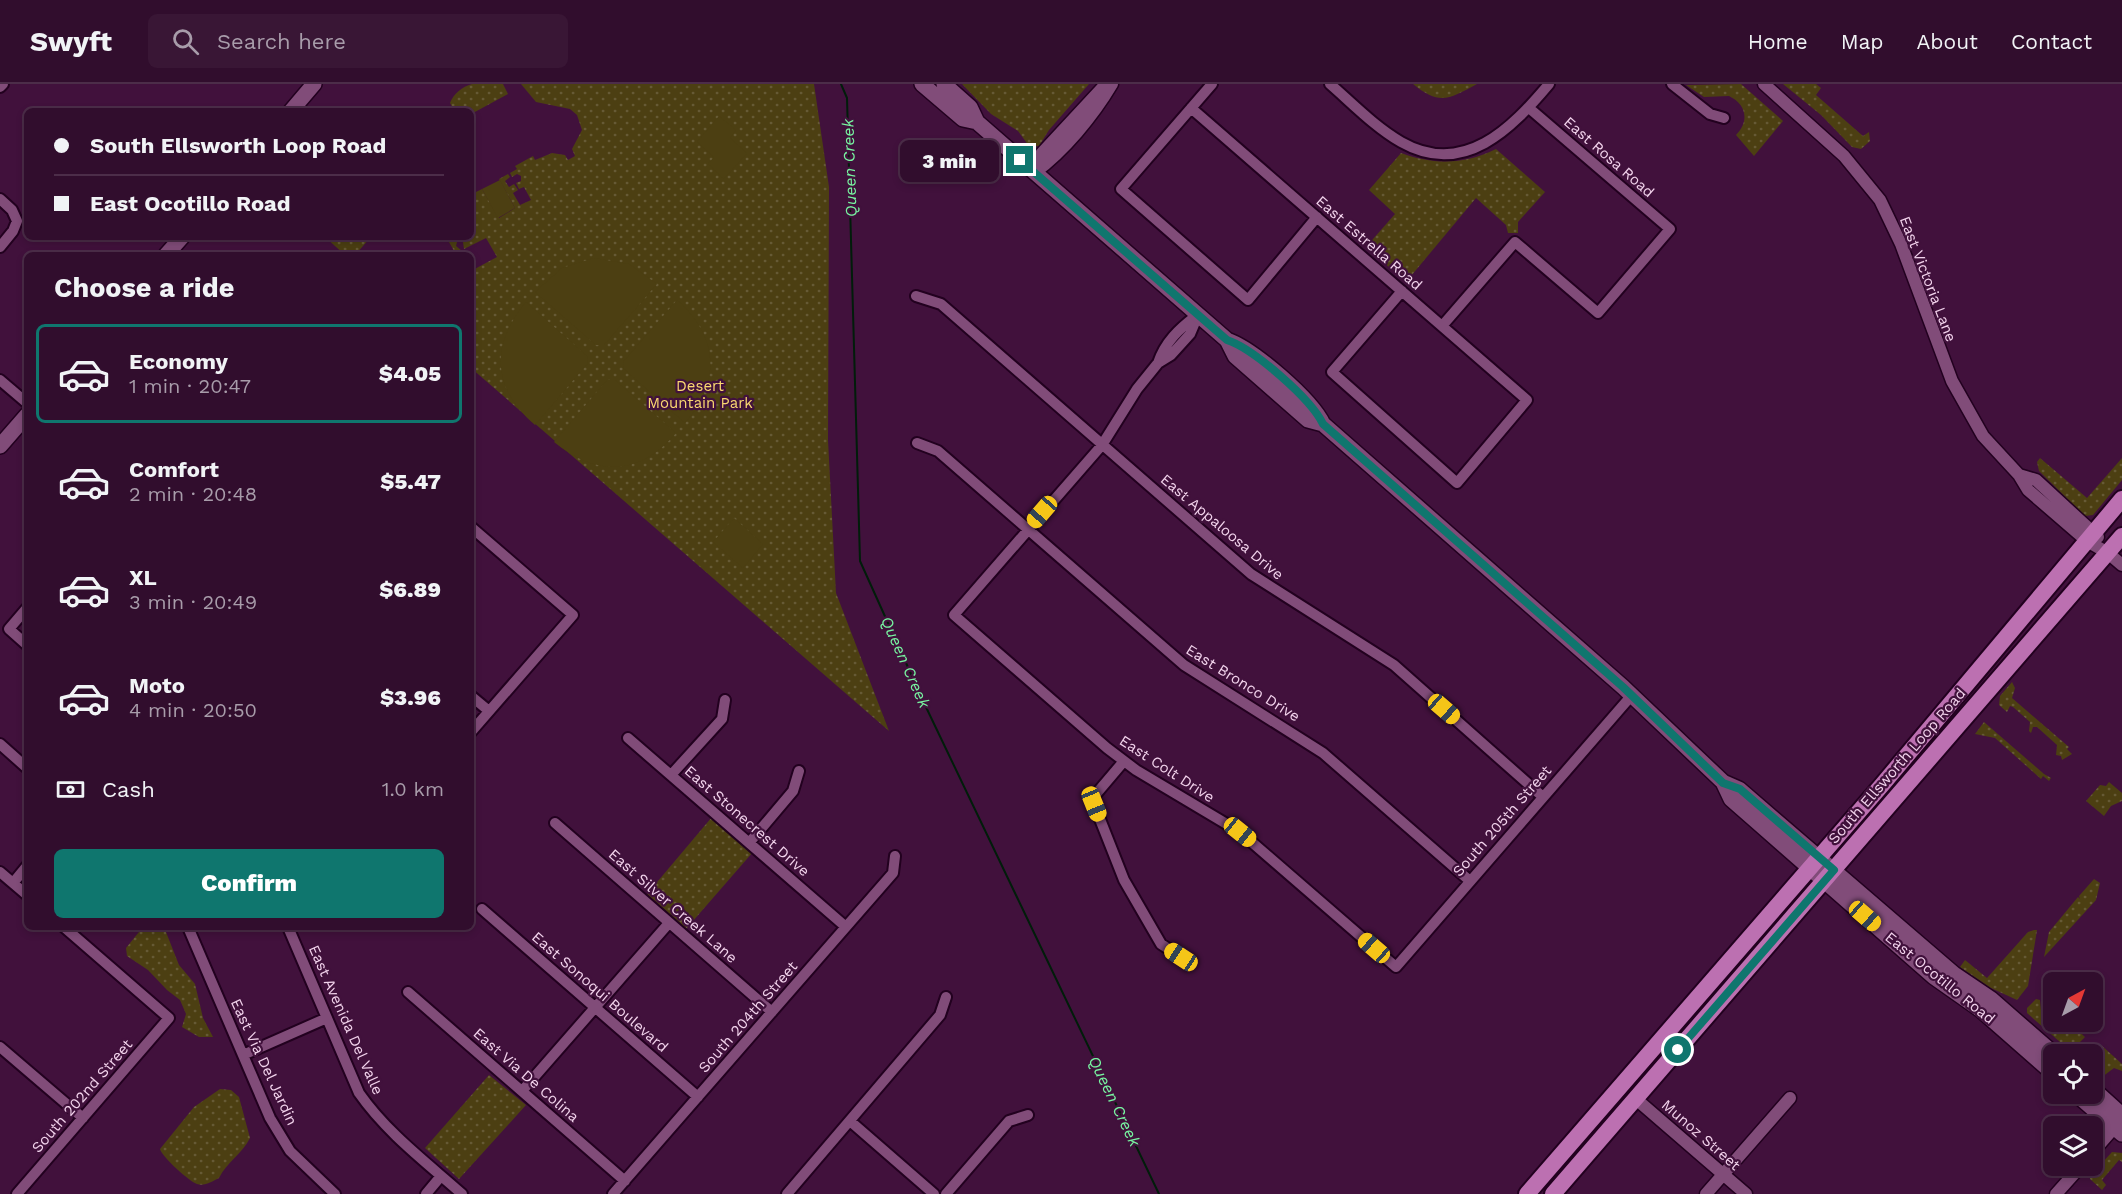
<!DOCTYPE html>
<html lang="en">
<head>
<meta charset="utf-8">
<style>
  body { margin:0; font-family:"Work Sans",sans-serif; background:#391635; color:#f1f3f6; height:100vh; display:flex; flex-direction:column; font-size:22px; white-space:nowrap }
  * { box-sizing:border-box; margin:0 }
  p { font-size:20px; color:#a89caa }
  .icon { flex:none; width:33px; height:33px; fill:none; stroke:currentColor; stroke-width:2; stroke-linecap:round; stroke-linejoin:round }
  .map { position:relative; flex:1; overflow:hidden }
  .details { position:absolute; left:24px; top:168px; width:450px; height:678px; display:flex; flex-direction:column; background:#310d2d; border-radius:9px; box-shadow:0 3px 9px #0003,0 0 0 2px #4c2d49 }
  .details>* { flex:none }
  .top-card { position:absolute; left:24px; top:24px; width:450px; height:132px; border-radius:9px; box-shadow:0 3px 9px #0003,0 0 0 2px #4c2d49; display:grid; align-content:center; height:132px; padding:0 30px; background:#310d2d }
  .needle { width:39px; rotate:41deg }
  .tools { position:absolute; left:2043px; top:888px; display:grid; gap:12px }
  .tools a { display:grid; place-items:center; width:60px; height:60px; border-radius:9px; background:#310d2d; box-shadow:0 3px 9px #0003,0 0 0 2px #4c2d49; font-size:30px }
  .end { position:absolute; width:27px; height:27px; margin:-14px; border:8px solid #0f766e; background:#fff; box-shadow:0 0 0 3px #fff }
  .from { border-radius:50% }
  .bubble { position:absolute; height:42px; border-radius:9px; background:#310d2d; box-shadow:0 3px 9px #0003,0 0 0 2px #4c2d49; font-size:20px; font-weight:800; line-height:42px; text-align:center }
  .car { position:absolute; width:18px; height:36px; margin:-18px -9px; border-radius:8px; box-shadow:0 0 4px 2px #0007; background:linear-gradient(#f5c518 24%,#345 0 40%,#f5c518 0 76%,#345 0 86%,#f5c518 0) }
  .top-card b { display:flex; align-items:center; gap:21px; height:57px; font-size:22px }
  .top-card b+b { border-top:2px solid #4c2d49 }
  .top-card i { width:15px; height:15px; background:#f1f3f6 }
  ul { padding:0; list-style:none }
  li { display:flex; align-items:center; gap:18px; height:99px; margin:0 12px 9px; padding:0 18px; border:3px solid transparent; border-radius:9px }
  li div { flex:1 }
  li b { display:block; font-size:22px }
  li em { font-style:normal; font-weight:800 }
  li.current { border-color:#0f766e }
  li>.icon { width:54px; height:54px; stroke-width:1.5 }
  h2 { padding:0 30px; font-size:27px; line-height:72px }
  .pay { display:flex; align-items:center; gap:15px; height:66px; padding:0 30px; font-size:22px }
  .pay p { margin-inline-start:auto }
  .cta { display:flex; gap:12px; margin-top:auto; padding:12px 30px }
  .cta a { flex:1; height:69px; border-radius:9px; background:#0f766e; color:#fff; font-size:24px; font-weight:800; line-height:69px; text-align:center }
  header { display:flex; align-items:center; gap:36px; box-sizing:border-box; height:84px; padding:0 30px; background:#310d2d; border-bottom:2px solid #4c2d49 }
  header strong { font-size:28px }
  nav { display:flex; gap:33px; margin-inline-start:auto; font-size:21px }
  .search { width:420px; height:54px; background:#391635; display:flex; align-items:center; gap:15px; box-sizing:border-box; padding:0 21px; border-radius:9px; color:#a89caa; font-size:22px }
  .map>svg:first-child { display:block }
  .grass { fill:url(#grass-dots) }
  .garden { fill:#4c3f12 }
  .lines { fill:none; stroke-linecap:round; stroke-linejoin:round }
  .stream { stroke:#001d0a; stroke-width:2 }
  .minor-casing { stroke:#22011f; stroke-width:14 }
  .tertiary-casing { stroke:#22011f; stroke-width:15 }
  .secondary-casing { stroke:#22011f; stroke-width:18 }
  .primary-casing { stroke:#22011f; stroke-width:20 }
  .minor { stroke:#814c79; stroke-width:10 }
  .tertiary { stroke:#814c79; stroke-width:12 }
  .secondary { stroke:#814c79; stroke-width:15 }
  .primary { stroke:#bc70b1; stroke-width:16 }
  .route { stroke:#0f766e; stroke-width:8 }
  .labels { text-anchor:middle; stroke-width:4.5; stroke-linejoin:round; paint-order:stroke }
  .street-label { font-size:15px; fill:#f3d4ed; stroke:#41113c }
  .park-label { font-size:15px; fill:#fad970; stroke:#41113c }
  .water-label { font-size:16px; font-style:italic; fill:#78f5a1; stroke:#41113c }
</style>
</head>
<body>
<header>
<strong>Swyft</strong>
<div class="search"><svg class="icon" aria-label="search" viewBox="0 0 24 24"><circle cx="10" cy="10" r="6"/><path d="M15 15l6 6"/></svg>Search here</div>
<nav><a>Home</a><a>Map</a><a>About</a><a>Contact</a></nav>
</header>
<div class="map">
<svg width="2122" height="1110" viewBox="0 0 2122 1110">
  <defs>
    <pattern id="grass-dots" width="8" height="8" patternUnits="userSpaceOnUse" patternTransform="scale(1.5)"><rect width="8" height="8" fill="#4c3f12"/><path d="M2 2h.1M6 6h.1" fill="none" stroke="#665a35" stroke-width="1.8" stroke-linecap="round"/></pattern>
  </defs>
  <rect width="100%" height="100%" fill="#41113c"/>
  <path class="grass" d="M 472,0 L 503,0 L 508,10 L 473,29 L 453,24 L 450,19 C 454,9 462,3 472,0 Z
    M 521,0 L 814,0 L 829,103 L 828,356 L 836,509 L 889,647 L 471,284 L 471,187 L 497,173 L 486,154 L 464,165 L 463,158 L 457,158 L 456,162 L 462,167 L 456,170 L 446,153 L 471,153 L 471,107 L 474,105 L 476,108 L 482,105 L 499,134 L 515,124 L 499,95 L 508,90 L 510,93 L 505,97 L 509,103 L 514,100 L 518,106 L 513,109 L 520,121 L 531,116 L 524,103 L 519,105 L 516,99 L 521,97 L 521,92 L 517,90 L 512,93 L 510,89 L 517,85 L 515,82 L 533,72 L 535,76 L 552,69 L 565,71 L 568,76 L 575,72 L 572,65 L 582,46 L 577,31 L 570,25 L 536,18 Z
    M 962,0 L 1089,0 L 1049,46 L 1039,62 L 1029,62 L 1018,47 L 991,30 Z
    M 1413,0 L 1477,0 C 1449,15 1440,22 1413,0 Z
    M 1741,0 L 1783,37 L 1754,72 L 1736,51 C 1750,37 1746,20 1729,12 L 1704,13 L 1686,1 Z
    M 1783,0 L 1816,0 L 1821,4 L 1816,11 L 1863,52 L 1869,48 L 1870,57 L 1861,65 L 1852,63 L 1821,31 Z
    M 1496,65 L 1545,108 L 1518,138 L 1518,149 L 1508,149 L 1506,141 L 1476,114 L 1406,198 L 1366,163 L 1395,130 L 1369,106 L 1401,69 C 1434,81 1464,81 1496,65 Z
    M 325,153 L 371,153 L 355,171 L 345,171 Z
    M 2040,374 L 2087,414 L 2122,374 L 2122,396 L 2093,431 L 2085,432 L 2039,387 L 2037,378 Z
    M 2012,598 L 2015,604 L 2012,614 L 2069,663 L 2067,665 L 2072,670 L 2062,676 L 2061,672 L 2056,671 L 2057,661 L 2037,643 L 2033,643 L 2031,649 L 2029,647 L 2030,638 L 2013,623 L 2010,622 L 2007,628 L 1999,621 L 2000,612 Z
    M 1984,638 L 2044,690 L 2051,694 L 2049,697 L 2043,692 L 2041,695 L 1995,654 L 1975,650 Z
    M 2109,698 L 2122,709 L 2122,717 L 2111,722 L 2104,732 L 2086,717 L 2100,701 L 2106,702 Z
    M 712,733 L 753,768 L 686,845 L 647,810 Z
    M 2094,795 L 2100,799 L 2096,816 L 2044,873 L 2049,848 L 2078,813 L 2080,815 L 2079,812 Z
    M 143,843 L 164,843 L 179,881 L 195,900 L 203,934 L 213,953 L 199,953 L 182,943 L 186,930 L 180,916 L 167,906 L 148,886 L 127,872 L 126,864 Z
    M 2034,846 L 2037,846 L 2028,902 L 2017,916 L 1991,904 L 1960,883 L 1965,876 L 1987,894 L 2028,848 Z
    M 2036,915 L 2040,916 L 2041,926 L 2044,926 L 2045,916 L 2053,924 L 2054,938 L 2069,938 L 2085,953 L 2079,959 L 2075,959 L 2068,965 L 2027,929 L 2027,924 Z
    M 2101,961 L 2122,980 L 2122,987 L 2114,984 L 2102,993 L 2093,986 L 2093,971 Z
    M 489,991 L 526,1021 L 459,1095 L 425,1064 Z
    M 220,1005 L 231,1006 L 239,1013 L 250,1054 C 242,1070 227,1078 219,1094 C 213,1097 204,1103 197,1100 C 190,1098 162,1073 160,1065 L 194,1023 Z
    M 2112,1068 L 2122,1069 L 2122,1078 L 2119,1076 L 2102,1096 L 2106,1101 L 2102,1106 L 2090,1095 L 2090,1092 Z"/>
  <path class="garden" d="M 719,32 L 736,46 L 730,54 L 747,69 L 724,95 L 708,80 L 714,73 L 697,58 Z
    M 500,96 L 515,124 L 498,134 L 482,105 Z
    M 594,174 L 629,180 L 657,200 L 604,261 L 596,261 L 535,208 L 562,184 Z
    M 677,216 C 719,253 721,297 685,339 L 624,285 L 623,278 Z
    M 526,218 L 587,272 L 588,279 L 535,341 C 492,304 490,261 526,218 Z
    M 607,296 L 615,296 L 676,349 C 640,392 596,393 554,358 Z
    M 734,434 L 763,460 L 743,484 L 713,458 Z"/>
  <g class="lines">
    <path class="stream" d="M 841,0 L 847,14 L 860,477 L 925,621 L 1159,1110"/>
    <defs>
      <path id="minor" d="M 1212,0 L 1121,105 L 1248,216 L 1317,133
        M 1330,0 C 1353,20 1375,43 1401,58 C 1464,94 1512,44 1549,0
        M 1672,0 L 1710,30 L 1724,34
        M 0,3 L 3,0
        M 1191,24 L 1527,316 L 1457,399 L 1332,288 L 1402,207
        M 0,115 L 12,126 L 17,137 L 13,147 L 0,163
        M 916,212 L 941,220 L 1251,490 L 1394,581 L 1543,713
        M 1198,231 L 1190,250 L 1171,271 L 1158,279 L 1137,305 L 1102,361 L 954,531 L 1107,664 L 1136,686 L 1240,748 L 1396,883 L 1632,611
        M 1442,242 L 1515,158 L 1598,229 L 1670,145 L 1529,24
        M 1158,279 C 1165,258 1179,245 1196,232
        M 0,296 L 27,319
        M 917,359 L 938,367 L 1184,581 L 1323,669 L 1470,797
        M 471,443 L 573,531 L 471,648
        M 27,524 L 9,545 L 27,561
        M 471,612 L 489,627
        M 628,654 L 846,843
        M 0,660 L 27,684
        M 1124,677 L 1096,710 L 1094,720 L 1124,796 L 1161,860 L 1181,873
        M 671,691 L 722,635 L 725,616
        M 555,739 L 772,928
        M 749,759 L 793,707 L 799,687
        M 0,788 L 27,811
        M 13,799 L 27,782
        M 482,825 L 698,1013
        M 188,843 L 270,1034 L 290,1067 L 335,1110
        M 288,843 L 359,1009 C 387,1049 426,1078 462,1110
        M 408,908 L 625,1097
        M 0,963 L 83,1034
        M 243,971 L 327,934
        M 522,1007 L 669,839
        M 850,1037 L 934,1110
        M 17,1110 L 169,934 L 64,843
        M 426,1110 L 441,1092
        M 613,1110 L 893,789 L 895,772
        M 787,1110 L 940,931 L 946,913
        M 946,1110 L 1009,1037 L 1028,1031"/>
      <path id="tertiary" d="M 1764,0 L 1844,72 L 1880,116 L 1901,160 L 1952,297 L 1983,352 L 2019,391 L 2028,406 L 2087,457 L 2108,469 L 2122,481
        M 1034,89 C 1064,67 1093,32 1112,0
        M 1034,89 L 1041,70 L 1106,0
        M 2019,391 L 2036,396 L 2098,453
        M 1636,1015 L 1746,1110
        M 2092,1069 L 2119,1038
        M 1706,1110 L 1790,1014
        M 2056,1110 L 2081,1082"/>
      <path id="secondary" d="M 922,0 L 963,35 L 977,38
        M 944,0 L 970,23 L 977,38 L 1227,256 L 1235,272 L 1308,336 L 1323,340
        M 291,27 L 314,0
        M 166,171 L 182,153
        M 1227,256 C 1253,265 1311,315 1323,340 L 1623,603 L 1723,698 L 1731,715 L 1755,736 L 1934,893 L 1981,926 L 2054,990
        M 0,362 L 27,331
        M 1723,698 L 1739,705 L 1954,890 L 1991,915 L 2054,970
        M 2092,1004 L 2122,1031
        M 2076,1010 L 2122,1050"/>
      <path id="primary" d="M 1527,1110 L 1882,701 L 2122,415
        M 1553,1110 L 2122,452"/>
    </defs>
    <use href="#minor" class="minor-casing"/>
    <use href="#tertiary" class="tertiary-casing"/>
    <use href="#secondary" class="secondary-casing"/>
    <use href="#primary" class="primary-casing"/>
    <use href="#minor" class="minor"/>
    <use href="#tertiary" class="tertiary"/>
    <use href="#secondary" class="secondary"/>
    <use href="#primary" class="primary"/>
  </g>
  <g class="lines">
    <path class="route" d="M 1020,76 L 1227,256 C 1254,265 1311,315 1323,340 L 1623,603 L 1723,699 L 1740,705 L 1834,786 L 1678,966"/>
  </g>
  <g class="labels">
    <g class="street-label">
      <text transform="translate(1609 73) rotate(41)" y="5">East Rosa Road</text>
      <text transform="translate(1369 159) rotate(41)" y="5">East Estrella Road</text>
      <text transform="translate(1928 195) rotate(69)" y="5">East Victoria Lane</text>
      <text transform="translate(1222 443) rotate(40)" y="5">East Appaloosa Drive</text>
      <text transform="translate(1243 599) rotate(32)" y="5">East Bronco Drive</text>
      <text transform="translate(1897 682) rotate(-49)" y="5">South Ellsworth Loop Road</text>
      <text transform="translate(1167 685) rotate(33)" y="5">East Colt Drive</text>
      <text transform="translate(747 737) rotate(41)" y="5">East Stonecrest Drive</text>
      <text transform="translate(1502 737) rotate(-49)" y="5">South 205th Street</text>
      <text transform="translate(673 822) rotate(41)" y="5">East Silver Creek Lane</text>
      <text transform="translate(1940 894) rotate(39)" y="5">East Ocotillo Road</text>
      <text transform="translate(600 908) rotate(41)" y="5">East Sonoqui Boulevard</text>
      <text transform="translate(748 933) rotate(-49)" y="5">South 204th Street</text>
      <text transform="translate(346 936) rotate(66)" y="5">East Avenida Del Valle</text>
      <text transform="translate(264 978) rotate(65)" y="5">East Via Del Jardin</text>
      <text transform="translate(526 991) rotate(41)" y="5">East Via De Colina</text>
      <text transform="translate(82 1012) rotate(-49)" y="5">South 202nd Street</text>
      <text transform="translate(1701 1051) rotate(41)" y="5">Munoz Street</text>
    </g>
    <g class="park-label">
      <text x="700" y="307">Desert<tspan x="700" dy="17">Mountain Park</tspan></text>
    </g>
    <g class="water-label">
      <text transform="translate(849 84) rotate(-92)" y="6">Queen Creek</text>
      <text transform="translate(906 578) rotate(66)" y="6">Queen Creek</text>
      <text transform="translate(1115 1017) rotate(64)" y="6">Queen Creek</text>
    </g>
  </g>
</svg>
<div class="tools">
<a><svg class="needle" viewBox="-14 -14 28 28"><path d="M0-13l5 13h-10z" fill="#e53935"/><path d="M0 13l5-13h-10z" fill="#a89caa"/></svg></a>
<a><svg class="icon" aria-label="locate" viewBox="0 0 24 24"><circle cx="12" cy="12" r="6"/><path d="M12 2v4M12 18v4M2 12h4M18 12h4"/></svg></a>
<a><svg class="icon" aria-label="layers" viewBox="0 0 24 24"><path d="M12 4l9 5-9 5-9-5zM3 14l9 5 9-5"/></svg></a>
</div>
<i class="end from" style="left:1678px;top:966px"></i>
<i class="end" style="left:1020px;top:76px"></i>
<div class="bubble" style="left:900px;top:56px;width:99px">3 min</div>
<i class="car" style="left:1042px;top:428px;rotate:221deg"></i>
<i class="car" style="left:1444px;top:625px;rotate:131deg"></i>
<i class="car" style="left:1094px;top:720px;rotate:158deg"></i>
<i class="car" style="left:1240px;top:748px;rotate:129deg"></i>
<i class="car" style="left:1865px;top:832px;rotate:131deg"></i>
<i class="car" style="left:1374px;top:864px;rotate:311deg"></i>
<i class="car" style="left:1181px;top:873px;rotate:303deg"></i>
<div class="top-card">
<b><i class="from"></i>South Ellsworth Loop Road</b>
<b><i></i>East Ocotillo Road</b>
</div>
<section class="details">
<h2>Choose a ride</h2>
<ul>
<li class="current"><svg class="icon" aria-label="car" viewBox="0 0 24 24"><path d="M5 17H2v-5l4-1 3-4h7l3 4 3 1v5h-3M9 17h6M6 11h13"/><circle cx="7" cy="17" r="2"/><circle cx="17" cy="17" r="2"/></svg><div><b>Economy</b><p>1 min · 20:47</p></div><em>$4.05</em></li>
<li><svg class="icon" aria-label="car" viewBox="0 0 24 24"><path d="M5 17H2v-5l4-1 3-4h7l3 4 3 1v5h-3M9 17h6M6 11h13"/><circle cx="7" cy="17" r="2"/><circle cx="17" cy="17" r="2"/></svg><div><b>Comfort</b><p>2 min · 20:48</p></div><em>$5.47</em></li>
<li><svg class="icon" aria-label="car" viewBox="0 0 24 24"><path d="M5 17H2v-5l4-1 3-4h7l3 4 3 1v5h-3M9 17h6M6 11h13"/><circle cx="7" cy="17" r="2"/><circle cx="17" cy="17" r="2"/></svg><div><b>XL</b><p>3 min · 20:49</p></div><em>$6.89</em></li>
<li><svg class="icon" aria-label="car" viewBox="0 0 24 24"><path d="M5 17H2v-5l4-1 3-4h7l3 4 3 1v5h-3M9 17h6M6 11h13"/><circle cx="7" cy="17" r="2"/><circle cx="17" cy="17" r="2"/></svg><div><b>Moto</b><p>4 min · 20:50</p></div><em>$3.96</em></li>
</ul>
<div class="pay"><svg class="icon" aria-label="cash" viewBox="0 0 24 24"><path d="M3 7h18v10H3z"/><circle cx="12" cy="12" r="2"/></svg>Cash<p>1.0 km</p></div>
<div class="cta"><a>Confirm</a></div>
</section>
</div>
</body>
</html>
